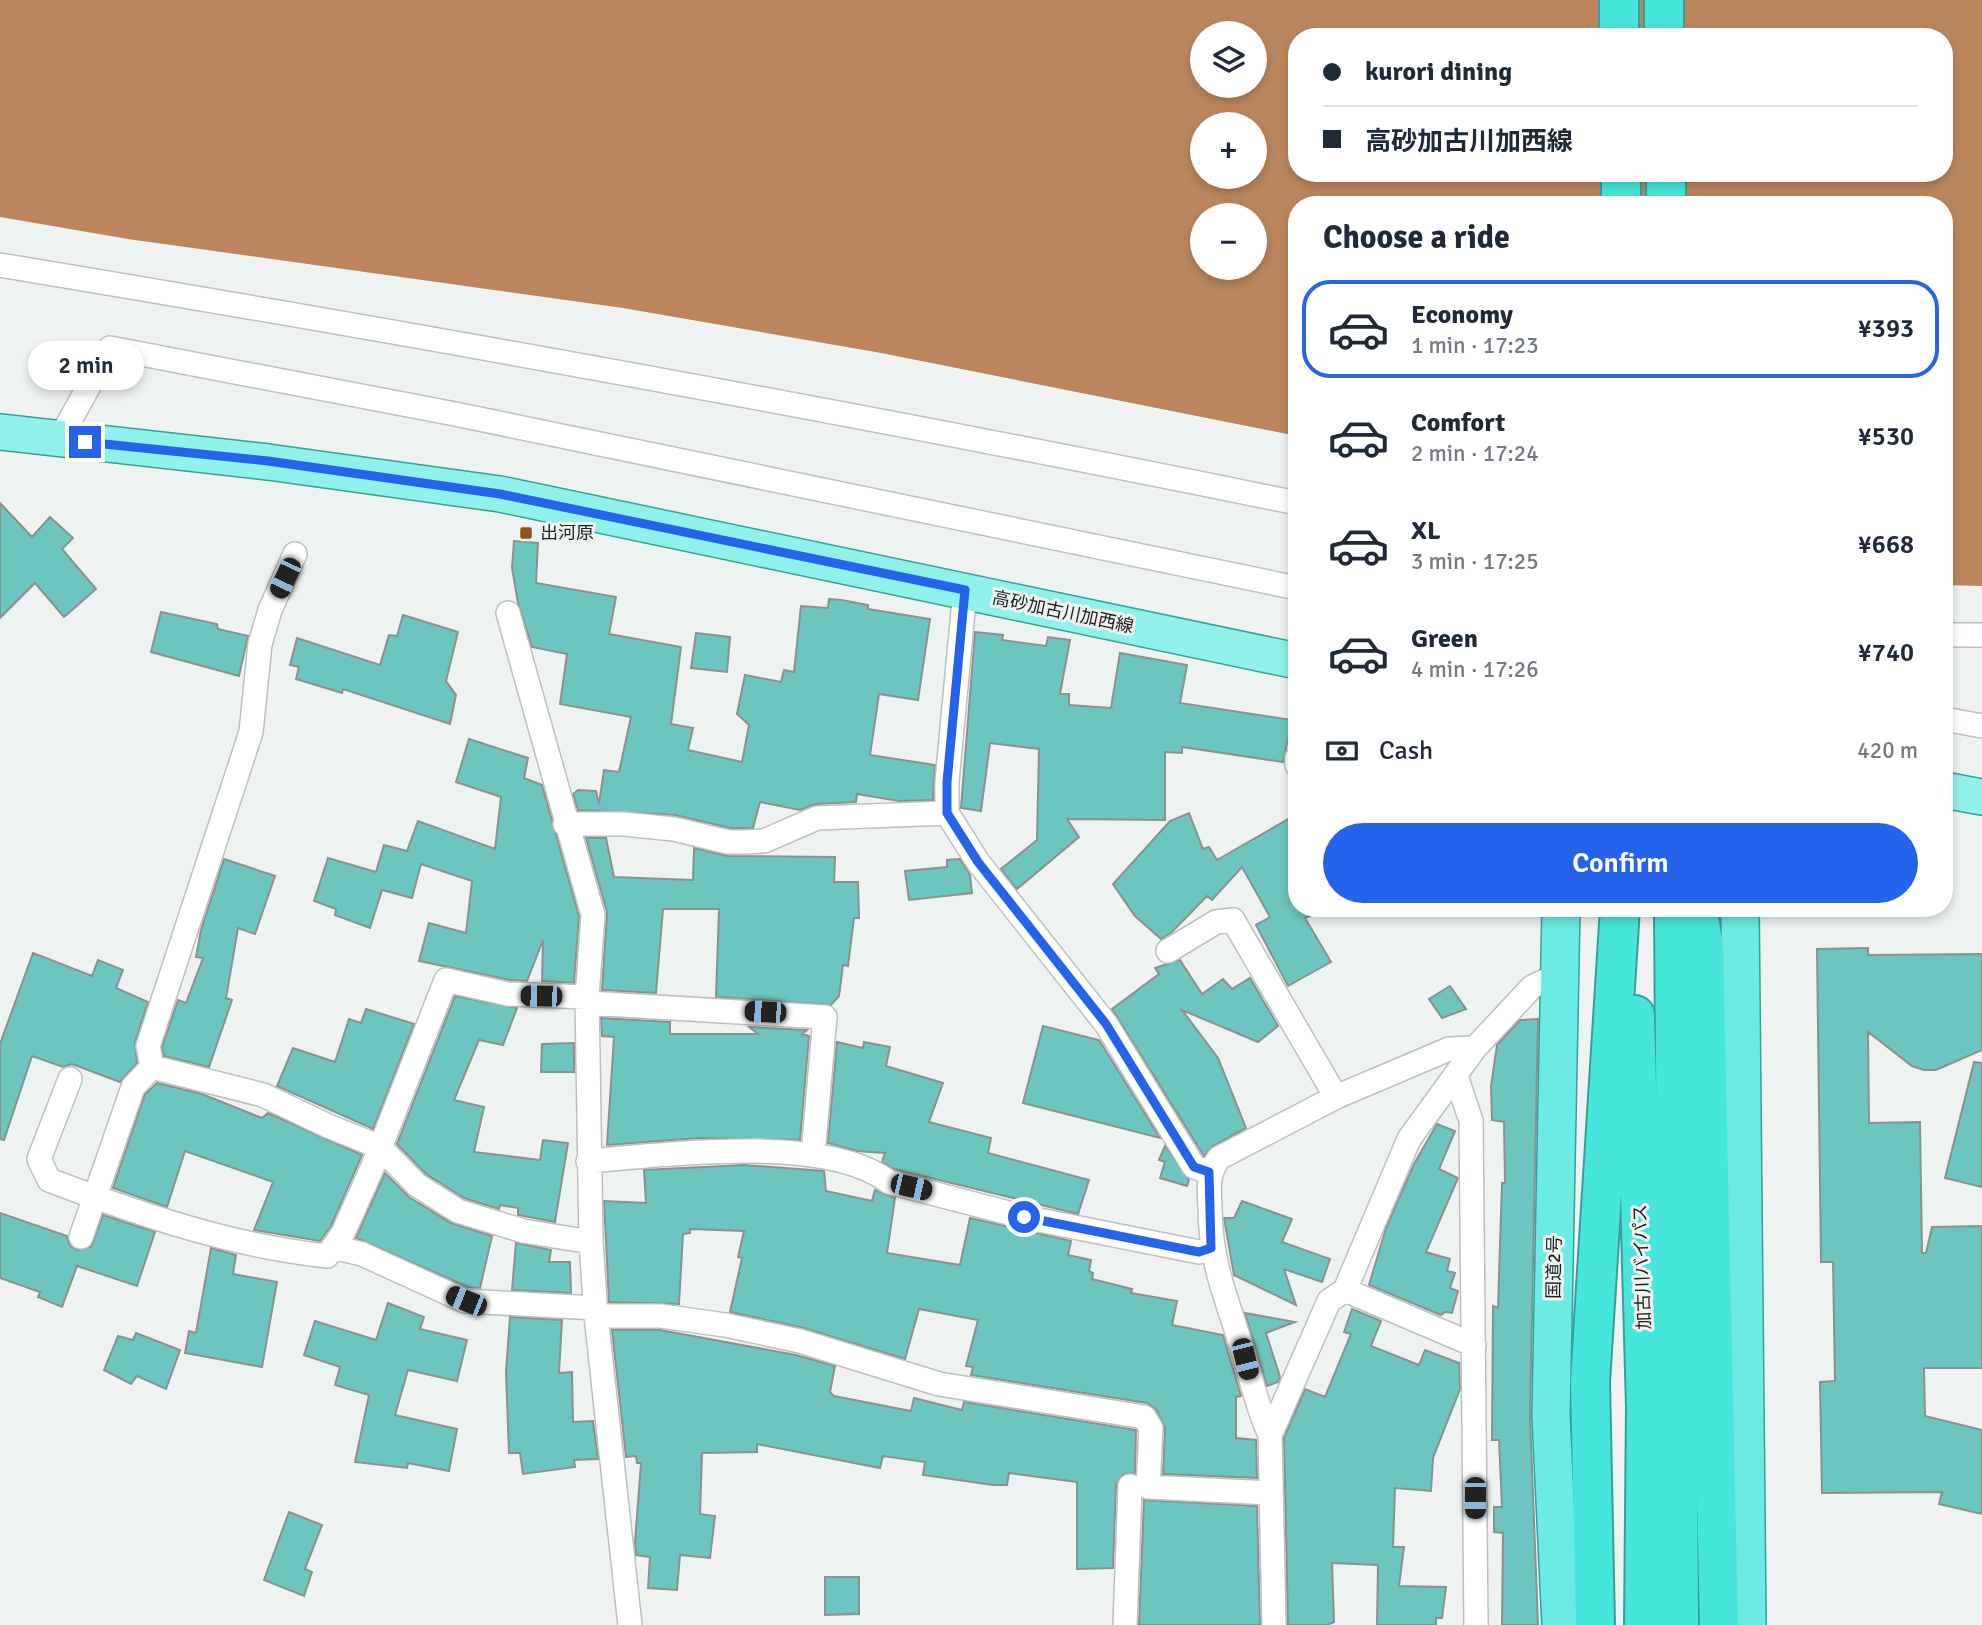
<!DOCTYPE html>
<html lang="en">
<head>
<meta charset="utf-8">
<style>
  body { margin:0; font-family:Signika,"Noto Sans JP",sans-serif; background:#f6f6f7; color:#1f2937; height:100vh; display:flex; flex-direction:column; font-size:26px; white-space:nowrap }
  * { box-sizing:border-box; margin:0 }
  p { font-size:23px; color:#747a83 }
  .icon { flex:none; width:38px; height:38px; fill:none; stroke:currentColor; stroke-width:2; stroke-linecap:round; stroke-linejoin:round }
  .map { position:relative; flex:1; overflow:hidden }
  .sheet { position:absolute; left:1288px; top:196px; width:665px; height:721px; display:flex; flex-direction:column; background:#fff; border-radius:28px; box-shadow:0 4px 10px #0003 }
  .sheet>* { flex:none }
  .banner { position:absolute; left:1288px; top:28px; width:665px; height:154px; border-radius:28px; box-shadow:0 4px 10px #0003; display:grid; align-content:center; height:154px; padding:0 35px; background:#fff }
  .controls { position:absolute; left:1190px; top:21px; display:grid; gap:14px }
  .controls a { display:grid; place-items:center; width:77px; height:77px; border-radius:50%; background:#fff; box-shadow:0 4px 10px #0003; font-size:35px }
  .end { position:absolute; width:32px; height:32px; margin:-16px; border:9px solid #2563eb; background:#fff; box-shadow:0 0 0 4px #fff }
  .from { border-radius:50% }
  .bubble { position:absolute; height:49px; border-radius:24px; background:#fff; box-shadow:0 4px 10px #0003; font-size:23px; font-weight:600; line-height:49px; text-align:center }
  .car { position:absolute; width:21px; height:42px; margin:-21px -10px; border-radius:9px; box-shadow:0 0 5px 2px #0007; background:linear-gradient(#222 24%,#8ab4d8 0 40%,#222 0 76%,#8ab4d8 0 86%,#222 0) }
  .banner b { display:flex; align-items:center; gap:24px; height:66px; font-size:26px }
  .banner b+b { border-top:2px solid #e0e1e3 }
  .banner i { width:18px; height:18px; background:#1f2937 }
  ul { padding:0; list-style:none }
  li { display:flex; align-items:center; gap:21px; height:98px; margin:0 14px 10px; padding:0 21px; border:4px solid transparent; border-radius:28px }
  li div { flex:1 }
  li b { display:block; font-size:26px }
  li em { font-style:normal; font-weight:600 }
  li.selected { border-color:#2563eb }
  li>.icon { width:63px; height:63px; stroke-width:1.5 }
  h2 { padding:0 35px; font-size:32px; line-height:84px }
  .pay { display:flex; align-items:center; gap:18px; height:77px; padding:0 35px; font-size:26px }
  .pay p { margin-inline-start:auto }
  .primary-button { display:flex; gap:14px; margin-top:auto; padding:14px 35px }
  .primary-button a { flex:1; height:80px; border-radius:42px; background:#2563eb; color:#fff; font-size:28px; font-weight:600; line-height:80px; text-align:center }
  .map>svg:first-child { display:block }
  .water { fill:#bb865d; fill-rule:evenodd }
  .building { fill:#6cc5be; stroke:#8c9090; stroke-width:2 }
  .lines { fill:none; stroke-linecap:round; stroke-linejoin:round }
  .minor-casing { stroke:#bcc1c0; stroke-width:26 }
  .primary-casing { stroke:#38a09a; stroke-width:38 }
  .trunk-casing { stroke:#38a09a; stroke-width:40 }
  .motorway-casing { stroke:#38a09a; stroke-width:42 }
  .minor { stroke:#fff; stroke-width:23 }
  .primary { stroke:#90f0ea; stroke-width:35 }
  .trunk { stroke:#6bebe3; stroke-width:37 }
  .motorway { stroke:#46e6dc; stroke-width:38 }
  .route { stroke:#2563eb; stroke-width:9 }
  .poi-dot { fill:#8f5116; stroke:#eef3f2; stroke-width:2.5 }
  .labels { text-anchor:middle; stroke-width:6; stroke-linejoin:round; paint-order:stroke }
  .poi-label { font-size:18px; fill:#1d1f1f; stroke:#eef3f2; text-anchor:start }
  .street-label { font-size:18px; fill:#1d1f1f; stroke:#eef3f2 }
</style>
</head>
<body>
<div class="map">
<svg width="1982" height="1625" viewBox="0 0 1982 1625">
  <rect width="100%" height="100%" fill="#eef3f2"/>
  <path class="water" d="M 0,0 L 1982,0 L 1982,586 L 1944,585 L 1944,205 L 1297,205 L 1297,436 L 881,353 L 623,308 L 128,239 L 0,217 ZM 1202,33 L 1255,33 L 1255,86 L 1202,86 ZM 1297,37 L 1944,37 L 1944,173 L 1297,173 ZM 1202,124 L 1255,124 L 1255,177 L 1202,177 ZM 1202,215 L 1255,215 L 1255,268 L 1202,268 Z"/>
  <path class="building" d="M 0,503 L 32,537 L 50,517 L 73,538 L 62,549 L 96,589 L 64,617 L 35,583 L 0,618 Z
    M 514,541 L 538,543 L 536,583 L 616,597 L 609,634 L 681,647 L 671,724 L 693,728 L 688,750 L 742,762 L 749,725 L 737,714 L 745,675 L 781,682 L 784,670 L 794,672 L 801,606 L 828,608 L 829,599 L 842,600 L 868,605 L 868,609 L 930,619 L 918,700 L 879,694 L 870,755 L 935,765 L 933,800 L 899,801 L 857,794 L 856,802 L 816,804 L 800,810 L 760,802 L 753,828 L 730,828 L 675,815 L 578,810 L 573,794 L 578,790 L 596,791 L 599,804 L 604,770 L 619,772 L 631,717 L 560,704 L 567,654 L 532,647 L 518,603 L 512,568 Z
    M 161,612 L 217,624 L 218,629 L 248,636 L 239,676 L 151,652 Z
    M 403,615 L 458,632 L 446,681 L 456,695 L 450,724 L 343,689 L 342,693 L 296,679 L 299,667 L 290,665 L 297,638 L 380,665 L 389,635 L 397,636 Z
    M 975,632 L 1003,635 L 1002,640 L 1046,646 L 1048,637 L 1070,640 L 1060,694 L 1069,694 L 1069,705 L 1111,708 L 1120,653 L 1187,665 L 1180,703 L 1292,720 L 1283,762 L 1182,747 L 1182,753 L 1165,752 L 1165,820 L 1067,819 L 1079,837 L 1017,889 L 1001,869 L 1037,840 L 1039,749 L 990,743 L 981,811 L 961,808 Z
    M 696,633 L 730,637 L 727,672 L 691,668 Z
    M 469,739 L 528,758 L 524,778 L 542,785 L 579,916 L 574,983 L 542,981 L 543,940 L 527,981 L 510,980 L 419,961 L 429,923 L 466,933 L 472,881 L 421,864 L 412,898 L 382,890 L 370,928 L 335,915 L 336,909 L 314,901 L 328,858 L 376,872 L 384,845 L 407,851 L 418,821 L 495,849 L 501,797 L 456,782 Z
    M 1189,813 L 1203,849 L 1209,847 L 1217,860 L 1297,814 L 1297,908 L 1305,908 L 1310,916 L 1305,918 L 1331,962 L 1288,986 L 1256,925 L 1270,917 L 1242,867 L 1212,900 L 1207,896 L 1172,932 L 1161,939 L 1135,916 L 1113,884 L 1170,821 Z
    M 586,838 L 606,838 L 614,877 L 693,880 L 694,848 L 728,856 L 835,857 L 834,882 L 858,882 L 859,918 L 854,918 L 848,966 L 843,965 L 839,996 L 831,1005 L 716,997 L 719,909 L 663,909 L 656,993 L 602,990 L 607,912 Z
    M 224,859 L 275,876 L 255,934 L 238,928 L 226,998 L 232,1000 L 209,1067 L 164,1056 L 162,1047 L 178,1000 L 186,1003 L 203,958 L 196,957 L 201,930 Z
    M 960,859 L 970,875 L 972,893 L 909,900 L 905,871 L 947,867 L 947,860 Z
    M 1868,948 L 1868,955 L 1982,954 L 1982,1050 L 1936,1070 L 1924,1070 L 1912,1066 L 1868,1032 L 1869,1123 L 1920,1122 L 1922,1253 L 1926,1253 L 1932,1227 L 1982,1226 L 1982,1368 L 1924,1368 L 1925,1416 L 1982,1430 L 1982,1514 L 1939,1504 L 1942,1492 L 1822,1493 L 1820,1382 L 1835,1381 L 1833,1262 L 1821,1262 L 1817,949 Z
    M 33,953 L 92,976 L 98,960 L 123,970 L 116,988 L 148,1002 L 135,1042 L 137,1063 L 120,1082 L 72,1064 L 63,1067 L 32,1056 L 4,1140 L 0,1139 L 0,1044 Z
    M 1180,960 L 1202,994 L 1223,979 L 1232,989 L 1250,978 L 1278,1026 L 1258,1042 L 1182,1010 L 1218,1058 L 1246,1128 L 1213,1146 L 1204,1156 L 1112,1009 L 1159,974 L 1155,968 Z
    M 1450,986 L 1466,1009 L 1442,1018 L 1429,999 Z
    M 455,996 L 517,1008 L 503,1045 L 479,1040 L 454,1100 L 484,1107 L 474,1152 L 540,1160 L 543,1140 L 568,1143 L 555,1222 L 518,1215 L 518,1208 L 500,1205 L 499,1209 L 464,1198 L 426,1174 L 397,1144 Z
    M 366,1009 L 414,1024 L 373,1129 L 277,1086 L 293,1048 L 335,1062 L 349,1019 L 361,1023 Z
    M 601,1018 L 670,1022 L 670,1034 L 758,1034 L 749,1027 L 807,1030 L 802,1034 L 809,1036 L 800,1140 L 700,1138 L 607,1145 L 614,1037 L 602,1036 Z
    M 1538,1019 L 1530,1416 L 1538,1625 L 1502,1625 L 1503,1533 L 1494,1532 L 1494,1507 L 1502,1507 L 1499,1440 L 1492,1440 L 1493,1306 L 1498,1308 L 1502,1183 L 1505,1183 L 1504,1122 L 1492,1120 L 1491,1086 L 1497,1045 L 1520,1020 Z
    M 1043,1026 L 1099,1040 L 1160,1138 L 1023,1103 Z
    M 837,1042 L 863,1048 L 864,1042 L 890,1047 L 886,1066 L 943,1083 L 929,1122 L 991,1138 L 988,1153 L 1089,1180 L 1078,1214 L 894,1169 L 882,1162 L 885,1153 L 857,1151 L 828,1143 Z
    M 574,1043 L 574,1072 L 541,1072 L 542,1044 Z
    M 1974,1062 L 1982,1063 L 1982,1187 L 1945,1178 Z
    M 157,1083 L 202,1094 L 262,1118 L 268,1113 L 362,1155 L 331,1226 L 320,1241 L 254,1230 L 273,1182 L 185,1151 L 167,1207 L 113,1188 L 145,1094 Z
    M 1437,1124 L 1455,1131 L 1439,1169 L 1458,1178 L 1426,1252 L 1450,1259 L 1447,1271 L 1455,1273 L 1450,1288 L 1458,1291 L 1452,1313 L 1445,1312 L 1441,1315 L 1369,1285 L 1386,1228 L 1414,1164 Z
    M 1165,1146 L 1189,1180 L 1187,1186 L 1160,1178 L 1165,1162 L 1159,1160 Z
    M 744,1165 L 824,1171 L 826,1191 L 872,1201 L 875,1190 L 895,1198 L 887,1253 L 960,1265 L 970,1218 L 1071,1241 L 1068,1255 L 1091,1260 L 1089,1271 L 1093,1273 L 1092,1279 L 1132,1289 L 1131,1293 L 1177,1301 L 1172,1325 L 1223,1335 L 1241,1396 L 1236,1397 L 1236,1438 L 1256,1440 L 1257,1478 L 1163,1474 L 1165,1428 L 1156,1409 L 1147,1403 L 971,1375 L 973,1367 L 966,1366 L 978,1320 L 919,1309 L 905,1359 L 804,1328 L 730,1312 L 742,1258 L 738,1257 L 744,1231 L 690,1229 L 690,1233 L 683,1234 L 679,1304 L 609,1302 L 604,1201 L 646,1203 L 644,1170 Z
    M 385,1173 L 409,1197 L 451,1223 L 492,1236 L 480,1288 L 468,1287 L 356,1238 Z
    M 1242,1201 L 1292,1219 L 1282,1242 L 1330,1259 L 1322,1282 L 1284,1269 L 1296,1305 L 1234,1275 L 1224,1218 L 1234,1218 Z
    M 0,1213 L 67,1236 L 70,1246 L 77,1250 L 91,1247 L 103,1215 L 155,1232 L 137,1286 L 77,1266 L 62,1307 L 38,1297 L 40,1292 L 0,1278 Z
    M 516,1243 L 551,1250 L 549,1262 L 570,1262 L 571,1293 L 512,1290 Z
    M 211,1248 L 236,1255 L 233,1274 L 277,1282 L 262,1367 L 185,1353 L 189,1331 L 196,1333 Z
    M 388,1303 L 424,1317 L 420,1329 L 467,1340 L 457,1381 L 408,1370 L 395,1415 L 457,1429 L 449,1471 L 408,1463 L 407,1468 L 355,1462 L 369,1395 L 335,1385 L 340,1367 L 304,1355 L 315,1321 L 376,1340 Z
    M 1352,1309 L 1381,1321 L 1371,1346 L 1419,1365 L 1425,1350 L 1459,1363 L 1460,1389 L 1433,1458 L 1431,1491 L 1395,1488 L 1393,1547 L 1404,1547 L 1399,1586 L 1446,1587 L 1442,1618 L 1436,1618 L 1436,1625 L 1377,1625 L 1378,1565 L 1332,1563 L 1334,1622 L 1327,1625 L 1288,1625 L 1284,1438 L 1305,1389 L 1325,1397 L 1351,1334 L 1344,1332 Z
    M 1245,1313 L 1295,1322 L 1266,1333 L 1280,1377 L 1278,1382 L 1267,1386 Z
    M 510,1317 L 562,1320 L 559,1373 L 572,1372 L 573,1422 L 593,1421 L 598,1459 L 574,1460 L 575,1467 L 523,1474 L 520,1453 L 509,1453 L 506,1372 Z
    M 612,1330 L 660,1330 L 796,1355 L 835,1366 L 830,1392 L 834,1396 L 911,1411 L 914,1398 L 962,1410 L 964,1402 L 1136,1430 L 1135,1473 L 1123,1474 L 1116,1485 L 1113,1568 L 1077,1569 L 1077,1482 L 1009,1473 L 1007,1485 L 993,1485 L 923,1475 L 925,1462 L 883,1456 L 880,1468 L 757,1444 L 757,1452 L 702,1453 L 700,1514 L 715,1516 L 710,1558 L 680,1555 L 677,1590 L 648,1588 L 650,1557 L 636,1555 L 635,1542 L 641,1463 L 637,1463 L 636,1456 L 626,1457 Z
    M 136,1333 L 180,1350 L 166,1389 L 137,1376 L 131,1384 L 104,1370 L 118,1336 L 133,1340 Z
    M 1144,1500 L 1257,1506 L 1260,1625 L 1139,1625 Z
    M 289,1512 L 322,1525 L 305,1569 L 312,1572 L 304,1596 L 264,1580 Z
    M 825,1577 L 859,1577 L 859,1614 L 825,1615 Z"/>
  <g class="lines">
    <defs>
      <path id="minor" d="M 0,265 C 434,337 866,415 1297,503
        M 59,440 L 110,348 L 455,414 L 1297,588
        M 965,590 L 947,782 L 947,813 L 978,862 L 1106,1024 L 1194,1167 L 1209,1172
        M 508,613 L 593,915 L 587,997 L 591,1242 L 596,1316 L 630,1625
        M 1944,635 L 1982,635
        M 1944,719 L 1982,726
        M 1297,758 L 1297,765
        M 565,824 L 623,824 L 674,829 L 728,842 L 744,842 L 764,841 L 817,818 L 947,813
        M 1168,951 L 1216,922 L 1233,920 L 1336,1097
        M 588,1003 L 825,1017 L 813,1154
        M 152,1067 L 263,1095 L 328,1126 L 380,1147 L 417,1185 L 458,1211 L 523,1231 L 591,1242
        M 1456,1076 L 1471,1121 L 1476,1625
        M 70,1079 L 39,1159 L 49,1180 C 139,1214 231,1246 327,1256 L 343,1233 L 373,1166 L 446,980 L 508,994 L 587,997
        M 588,1161 C 666,1155 826,1133 889,1182 L 1024,1217 L 1199,1252 L 1211,1248
        M 81,1237 L 133,1087 L 152,1067 L 148,1046 L 251,732 L 260,644 L 270,610 L 295,554
        M 333,1247 L 362,1254 L 465,1301 L 595,1308
        M 1345,1290 L 1474,1345
        M 596,1316 L 661,1316 L 725,1325 L 800,1341 L 939,1384 L 1144,1417 L 1151,1428 L 1148,1487 L 1271,1493
        M 1270,1435 C 1258,1410 1253,1385 1245,1359 C 1229,1302 1211,1270 1210,1209 C 1209,1188 1207,1175 1219,1158 L 1336,1097 L 1449,1049 L 1475,1048
        M 1125,1625 L 1130,1486
        M 1274,1625 L 1270,1435 L 1329,1301 L 1345,1290 L 1409,1139 L 1475,1048 L 1532,987 L 1561,973"/>
      <path id="primary" d="M 0,432 L 268,462 L 500,494 L 1297,661
        M 1944,790 L 1982,797"/>
      <path id="trunk" d="M 1561,908 L 1551,1416 L 1561,1625
        M 1740,908 L 1747,1625"/>
      <path id="motorway" d="M 1619,0 L 1619,37
        M 1664,0 L 1664,37
        M 1621,173 L 1621,205
        M 1666,173 L 1666,205
        M 1674,908 L 1679,1625
        M 1697,908 L 1704,947 L 1719,1625
        M 1635,1015 L 1646,1407 L 1644,1625
        M 1595,1625 L 1590,1382 L 1620,908"/>
    </defs>
    <use href="#minor" class="minor-casing"/>
    <use href="#primary" class="primary-casing"/>
    <use href="#trunk" class="trunk-casing"/>
    <use href="#motorway" class="motorway-casing"/>
    <use href="#minor" class="minor"/>
    <use href="#primary" class="primary"/>
    <use href="#trunk" class="trunk"/>
    <use href="#motorway" class="motorway"/>
  </g>
  <g class="lines">
    <path class="route" d="M 85,442 L 268,461 L 500,494 L 965,590 L 947,782 L 947,813 L 978,862 L 1106,1024 L 1194,1167 L 1209,1172 L 1211,1248 L 1199,1252 L 1024,1217"/>
  </g>
  <rect class="poi-dot" x="519" y="526" width="14" height="14" rx="3.5"/>
  <g class="labels">
    <g class="poi-label">
      <text x="540" y="539">出河原</text>
    </g>
    <g class="street-label">
      <text transform="translate(1063 612) rotate(12)" y="6">高砂加古川加西線</text>
      <text transform="translate(1554 1267) rotate(-89)" y="6">国道2号</text>
      <text transform="translate(1642 1267) rotate(-92)" y="6">加古川バイパス</text>
    </g>
  </g>
</svg>
<div class="controls">
<a><svg class="icon" aria-label="layers" viewBox="0 0 24 24"><path d="M12 4l9 5-9 5-9-5zM3 14l9 5 9-5"/></svg></a>
<a>+</a>
<a>−</a>
</div>
<i class="end from" style="left:1024px;top:1217px"></i>
<i class="end" style="left:85px;top:442px"></i>
<div class="bubble" style="left:28px;top:341px;width:116px">2 min</div>
<i class="car" style="left:285px;top:578px;rotate:205deg"></i>
<i class="car" style="left:541px;top:996px;rotate:271deg"></i>
<i class="car" style="left:765px;top:1012px;rotate:273deg"></i>
<i class="car" style="left:911px;top:1187px;rotate:103deg"></i>
<i class="car" style="left:466px;top:1301px;rotate:292deg"></i>
<i class="car" style="left:1245px;top:1359px;rotate:166deg"></i>
<i class="car" style="left:1475px;top:1498px;rotate:180deg"></i>
<div class="banner">
<b><i class="from"></i>kurori dining</b>
<b><i></i>高砂加古川加西線</b>
</div>
<section class="sheet">
<h2>Choose a ride</h2>
<ul>
<li class="selected"><svg class="icon" aria-label="car" viewBox="0 0 24 24"><path d="M5 17H2v-5l4-1 3-4h7l3 4 3 1v5h-3M9 17h6M6 11h13"/><circle cx="7" cy="17" r="2"/><circle cx="17" cy="17" r="2"/></svg><div><b>Economy</b><p>1 min · 17:23</p></div><em>¥393</em></li>
<li><svg class="icon" aria-label="car" viewBox="0 0 24 24"><path d="M5 17H2v-5l4-1 3-4h7l3 4 3 1v5h-3M9 17h6M6 11h13"/><circle cx="7" cy="17" r="2"/><circle cx="17" cy="17" r="2"/></svg><div><b>Comfort</b><p>2 min · 17:24</p></div><em>¥530</em></li>
<li><svg class="icon" aria-label="car" viewBox="0 0 24 24"><path d="M5 17H2v-5l4-1 3-4h7l3 4 3 1v5h-3M9 17h6M6 11h13"/><circle cx="7" cy="17" r="2"/><circle cx="17" cy="17" r="2"/></svg><div><b>XL</b><p>3 min · 17:25</p></div><em>¥668</em></li>
<li><svg class="icon" aria-label="car" viewBox="0 0 24 24"><path d="M5 17H2v-5l4-1 3-4h7l3 4 3 1v5h-3M9 17h6M6 11h13"/><circle cx="7" cy="17" r="2"/><circle cx="17" cy="17" r="2"/></svg><div><b>Green</b><p>4 min · 17:26</p></div><em>¥740</em></li>
</ul>
<div class="pay"><svg class="icon" aria-label="cash" viewBox="0 0 24 24"><path d="M3 7h18v10H3z"/><circle cx="12" cy="12" r="2"/></svg>Cash<p>420 m</p></div>
<div class="primary-button"><a>Confirm</a></div>
</section>
</div>
</body>
</html>
